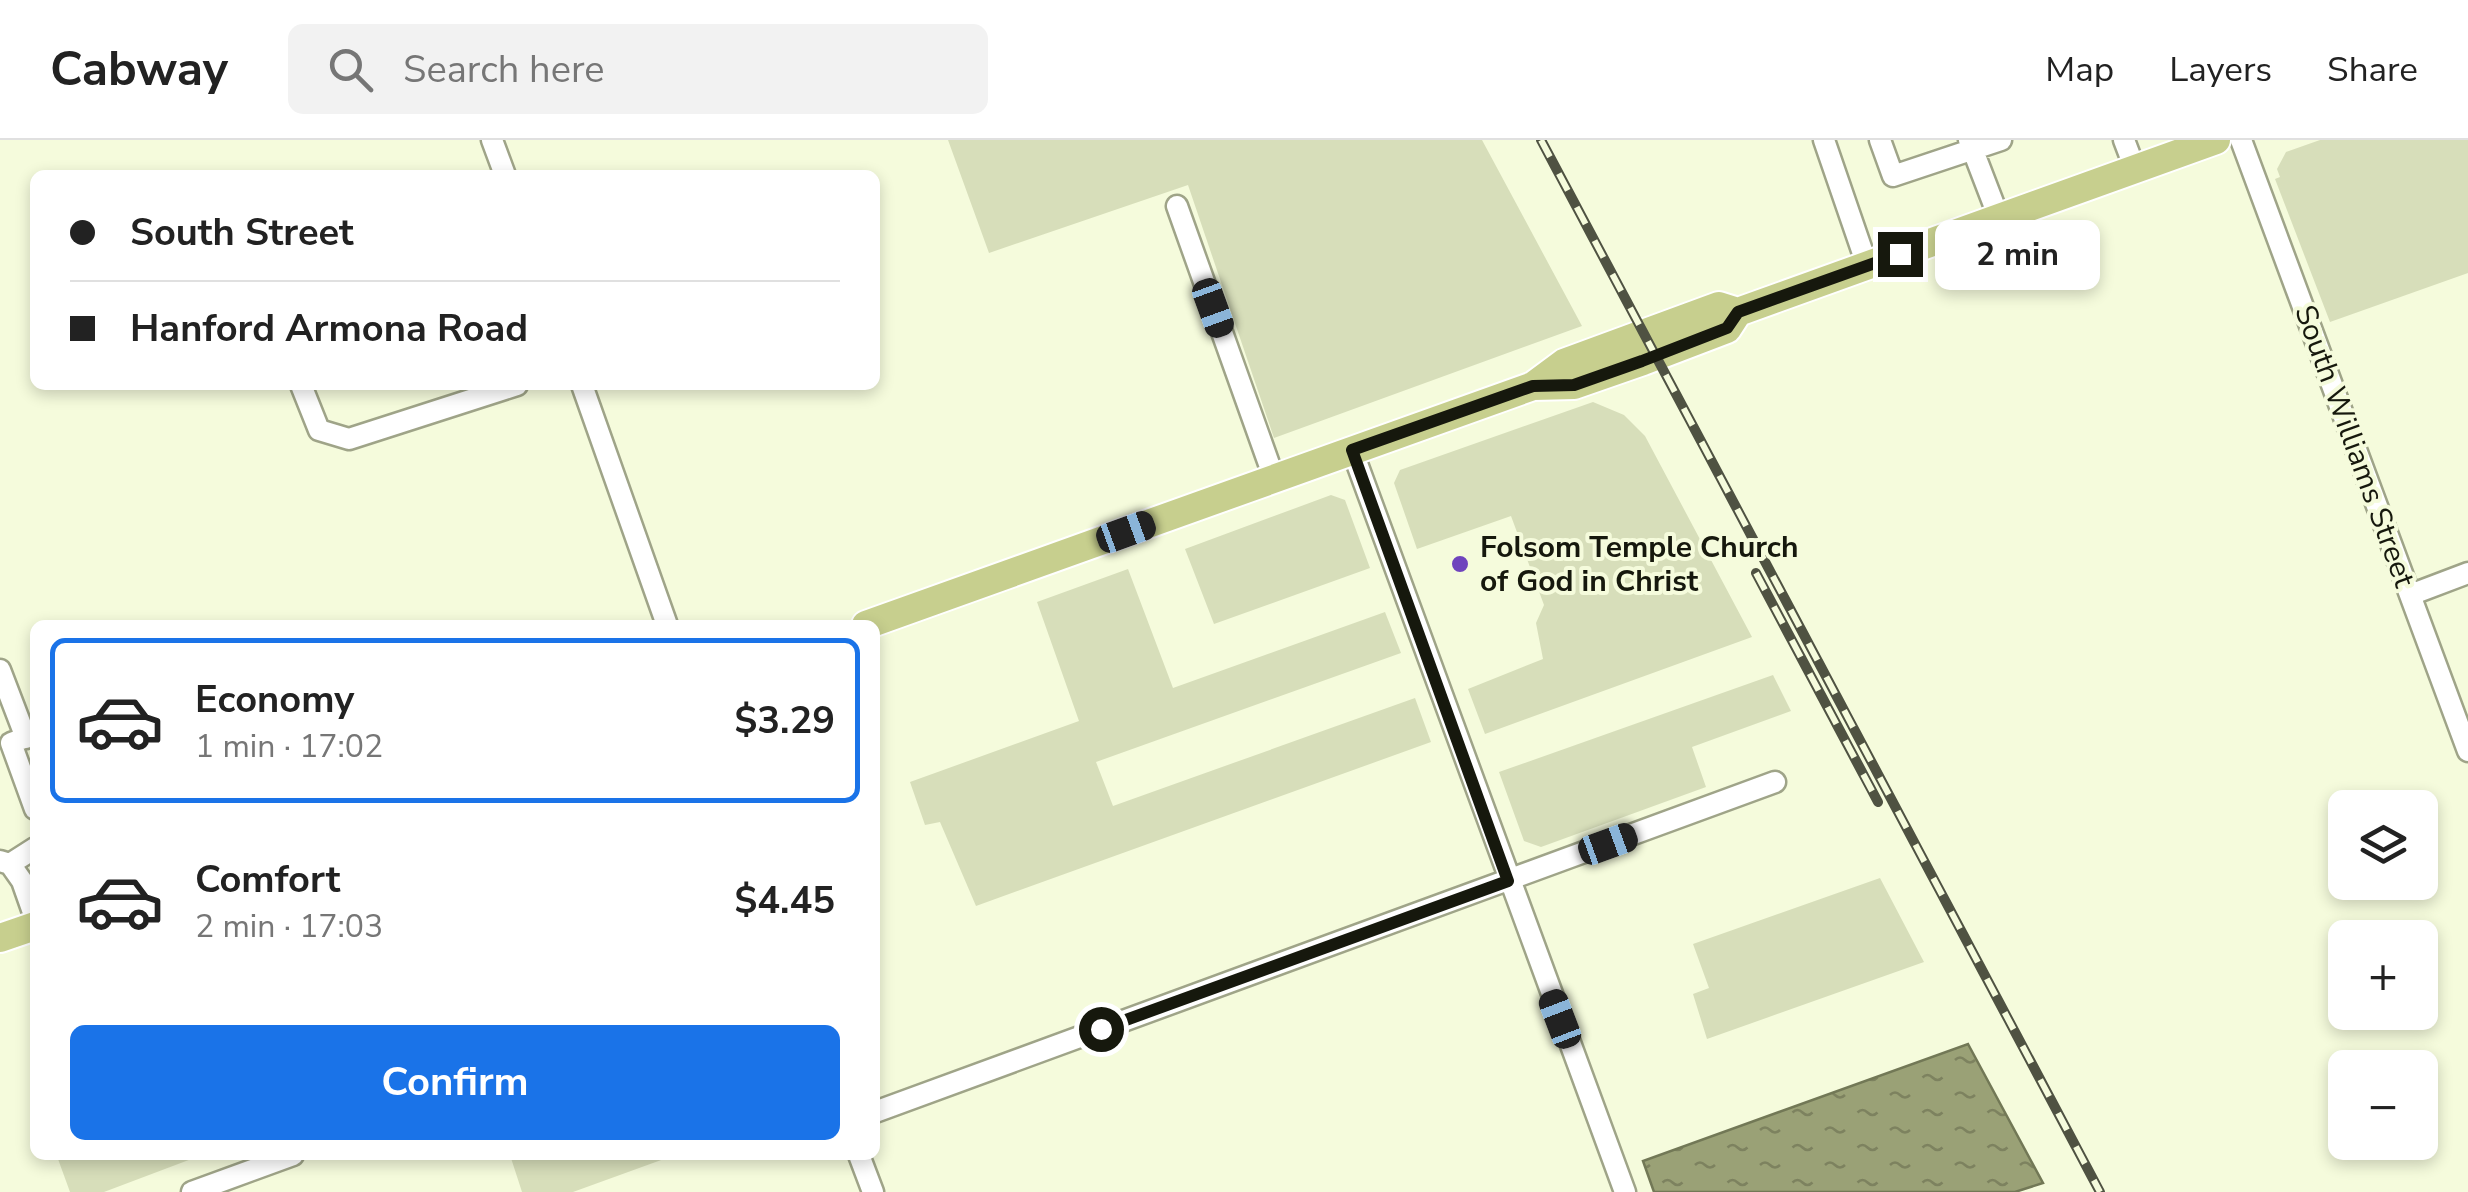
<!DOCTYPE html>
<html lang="en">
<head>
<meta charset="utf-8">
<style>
  body { margin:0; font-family:"Nunito Sans",sans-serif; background:#f2f2f2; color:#222; height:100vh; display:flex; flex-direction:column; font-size:38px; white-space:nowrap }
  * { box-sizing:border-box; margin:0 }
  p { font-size:32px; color:#767676 }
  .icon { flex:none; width:55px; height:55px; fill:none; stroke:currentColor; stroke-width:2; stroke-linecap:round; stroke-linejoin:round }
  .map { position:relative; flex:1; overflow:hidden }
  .drawer { position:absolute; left:30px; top:480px; width:850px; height:540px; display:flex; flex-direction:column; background:#fff; border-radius:15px; box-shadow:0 5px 15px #0003 }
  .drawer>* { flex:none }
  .top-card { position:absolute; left:30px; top:30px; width:850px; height:220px; border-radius:15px; box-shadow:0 5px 15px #0003; display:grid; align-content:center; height:220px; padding:0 40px; background:#fff }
  .fabs { position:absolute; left:2328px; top:650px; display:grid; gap:20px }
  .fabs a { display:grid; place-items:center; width:110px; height:110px; border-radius:15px; background:#fff; box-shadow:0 5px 15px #0003; font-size:50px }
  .end { position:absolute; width:45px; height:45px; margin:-22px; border:12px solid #16180d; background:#fff; box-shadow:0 0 0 5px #fff }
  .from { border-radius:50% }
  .bubble { position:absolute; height:70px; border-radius:15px; background:#fff; box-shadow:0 5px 15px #0003; font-size:32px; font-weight:700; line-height:70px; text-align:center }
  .car { position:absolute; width:30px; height:60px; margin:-30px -15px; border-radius:12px; box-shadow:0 0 8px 2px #0007; background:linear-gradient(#222 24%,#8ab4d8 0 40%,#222 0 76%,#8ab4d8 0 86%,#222 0) }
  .top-card b { display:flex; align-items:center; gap:35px; height:95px; font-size:38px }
  .top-card b+b { border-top:2px solid #e0e0e0 }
  .top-card i { width:25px; height:25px; background:#222 }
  ul { padding:18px 0 0; list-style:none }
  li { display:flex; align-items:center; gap:30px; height:165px; margin:0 20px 15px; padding:0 20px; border:5px solid transparent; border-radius:15px }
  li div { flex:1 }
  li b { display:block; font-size:38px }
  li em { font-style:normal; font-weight:700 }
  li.active { border-color:#1a73e8 }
  li>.icon { width:90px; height:90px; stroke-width:1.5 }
  .cta { display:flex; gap:20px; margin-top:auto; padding:20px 40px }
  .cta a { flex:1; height:115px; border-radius:15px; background:#1a73e8; color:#fff; font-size:40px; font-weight:700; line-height:115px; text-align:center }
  header { display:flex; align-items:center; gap:60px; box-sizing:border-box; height:140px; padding:0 50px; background:#fff; border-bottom:2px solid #e0e0e0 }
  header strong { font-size:48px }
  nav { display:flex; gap:55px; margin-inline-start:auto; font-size:35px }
  .search { width:700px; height:90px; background:#f2f2f2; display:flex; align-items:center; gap:25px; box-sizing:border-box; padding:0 35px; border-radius:15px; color:#767676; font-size:38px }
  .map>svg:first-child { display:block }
  .green { fill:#d7deba }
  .water { fill:url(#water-ripples); stroke:#727856; stroke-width:2.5 }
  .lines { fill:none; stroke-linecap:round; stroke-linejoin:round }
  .minor-casing { stroke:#9fa488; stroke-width:25 }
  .major-casing { stroke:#fff; stroke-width:32 }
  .minor { stroke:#fff; stroke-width:20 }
  .major { stroke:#c7cf8e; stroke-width:28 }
  .rail-casing { stroke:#4f5242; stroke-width:10 }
  .rail { stroke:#f5fbdc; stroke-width:6; stroke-dasharray:19; stroke-linecap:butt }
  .route { stroke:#16180d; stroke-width:12 }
  .poi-dot { fill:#6f44bd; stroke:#f5fbdc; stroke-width:4 }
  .labels { text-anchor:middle; stroke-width:8; stroke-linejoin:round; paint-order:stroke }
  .street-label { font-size:30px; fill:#16180d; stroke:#f5fbdc }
  .poi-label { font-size:30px; font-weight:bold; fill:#16180d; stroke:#f5fbdc; text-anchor:start }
</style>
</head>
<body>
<header>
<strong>Cabway</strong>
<div class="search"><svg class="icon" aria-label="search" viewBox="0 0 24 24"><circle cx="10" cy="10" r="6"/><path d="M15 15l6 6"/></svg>Search here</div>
<nav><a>Map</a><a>Layers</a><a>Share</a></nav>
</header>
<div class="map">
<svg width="2468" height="1052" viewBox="0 0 2468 1052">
  <defs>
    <pattern id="water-ripples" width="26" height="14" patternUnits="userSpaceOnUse" patternTransform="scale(2.5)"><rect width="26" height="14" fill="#9aa176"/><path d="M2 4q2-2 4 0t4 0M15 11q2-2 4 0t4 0" fill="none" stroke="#7d825f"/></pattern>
  </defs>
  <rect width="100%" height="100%" fill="#f5fbdc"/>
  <path class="green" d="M 948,0 L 1482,0 L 1582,186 L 1274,298 L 1188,45 L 989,113 Z
    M 2320,0 L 2468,0 L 2468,133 L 2330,182 L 2275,39 L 2280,37 L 2277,29 L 2286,12 Z
    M 1593,262 L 1624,275 L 1645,296 L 1752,497 L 1485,594 L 1468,549 L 1543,519 L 1536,483 L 1544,465 L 1511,376 L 1417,409 L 1394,343 L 1400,330 Z
    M 1331,355 L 1345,360 L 1370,428 L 1214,484 L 1185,409 Z
    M 1128,429 L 1173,548 L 1385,472 L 1401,513 L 1096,622 L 1113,666 L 1415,558 L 1431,602 L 976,766 L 940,682 L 925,685 L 910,642 L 1079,581 L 1037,462 Z
    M 1773,535 L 1791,571 L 1692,607 L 1706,647 L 1541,707 L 1524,701 L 1499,632 Z
    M 1880,738 L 1924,822 L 1707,899 L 1693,854 L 1709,848 L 1693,804 Z
    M 69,1015 L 202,1015 L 104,1052 L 70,1052 L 58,1019 Z
    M 510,1015 L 675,1015 L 573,1052 L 522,1052 Z"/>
  <path class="water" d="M 1968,904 L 2043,1043 L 2015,1052 L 1654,1052 L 1643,1021 Z"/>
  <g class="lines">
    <defs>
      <path id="minor" d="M 492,0 L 505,35
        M 1824,0 L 1867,125
        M 1880,0 L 1893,36 L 2001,0
        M 1969,0 L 1999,78
        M 2124,0 L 2135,29
        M 2241,0 L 2468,611
        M 1177,66 L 1274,338
        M 301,245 L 319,290 L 349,299 L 517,245
        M 582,245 L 667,485
        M 1352,310 L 1625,1052
        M 2410,455 L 2468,433
        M 0,530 L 26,598
        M 35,594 L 11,603 L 35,669
        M 0,721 L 10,724 L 35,708
        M 10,724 L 22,741 L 35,778
        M 875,972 L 1775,642
        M 859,1015 L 873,1052
        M 192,1052 L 293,1015"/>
      <path id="major" d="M 1533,246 L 1574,245 L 1643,221 L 1727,189 L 1738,172 L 2216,0
        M 866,485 L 1533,246 L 1564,223 L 1719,166 L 1738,172
        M 0,798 L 35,786"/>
    </defs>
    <use href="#minor" class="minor-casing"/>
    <use href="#major" class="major-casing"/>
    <use href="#minor" class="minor"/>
    <use href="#major" class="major"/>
    <defs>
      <path id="rail" d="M 1541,0 L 2100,1052
        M 1756,433 L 1878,662"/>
    </defs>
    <use href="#rail" class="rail-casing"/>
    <use href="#rail" class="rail"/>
  </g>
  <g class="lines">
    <path class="route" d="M 1101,889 L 1508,741 L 1352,310 L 1533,246 L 1574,245 L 1642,221 L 1727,188 L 1738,172 L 1900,114"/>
  </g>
  <circle class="poi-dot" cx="1460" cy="424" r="10"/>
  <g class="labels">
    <g class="street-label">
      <text transform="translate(2355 306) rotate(70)" y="10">South Williams Street</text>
    </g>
    <g class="poi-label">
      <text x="1480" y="417">Folsom Temple Church<tspan x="1480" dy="34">of God in Christ</tspan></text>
    </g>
  </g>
</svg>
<div class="fabs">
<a><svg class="icon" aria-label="layers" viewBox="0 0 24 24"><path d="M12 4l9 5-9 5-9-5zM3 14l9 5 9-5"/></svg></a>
<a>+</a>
<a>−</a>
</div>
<i class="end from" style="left:1101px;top:889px"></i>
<i class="end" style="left:1900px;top:114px"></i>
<div class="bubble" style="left:1935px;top:80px;width:165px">2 min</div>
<i class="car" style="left:1213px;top:168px;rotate:160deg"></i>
<i class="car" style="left:1126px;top:392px;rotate:70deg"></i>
<i class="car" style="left:1608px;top:704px;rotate:70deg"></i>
<i class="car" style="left:1560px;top:879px;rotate:339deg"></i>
<div class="top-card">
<b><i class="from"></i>South Street</b>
<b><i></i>Hanford Armona Road</b>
</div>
<section class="drawer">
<ul>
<li class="active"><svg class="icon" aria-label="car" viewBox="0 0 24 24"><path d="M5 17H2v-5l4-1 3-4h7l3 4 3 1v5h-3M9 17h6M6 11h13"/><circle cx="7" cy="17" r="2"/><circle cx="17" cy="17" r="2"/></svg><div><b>Economy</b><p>1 min · 17:02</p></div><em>$3.29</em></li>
<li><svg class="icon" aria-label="car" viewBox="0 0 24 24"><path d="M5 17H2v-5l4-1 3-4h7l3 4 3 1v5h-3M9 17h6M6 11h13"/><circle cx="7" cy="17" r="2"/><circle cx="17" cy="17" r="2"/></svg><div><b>Comfort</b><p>2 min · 17:03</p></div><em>$4.45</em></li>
</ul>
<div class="cta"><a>Confirm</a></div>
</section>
</div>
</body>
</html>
